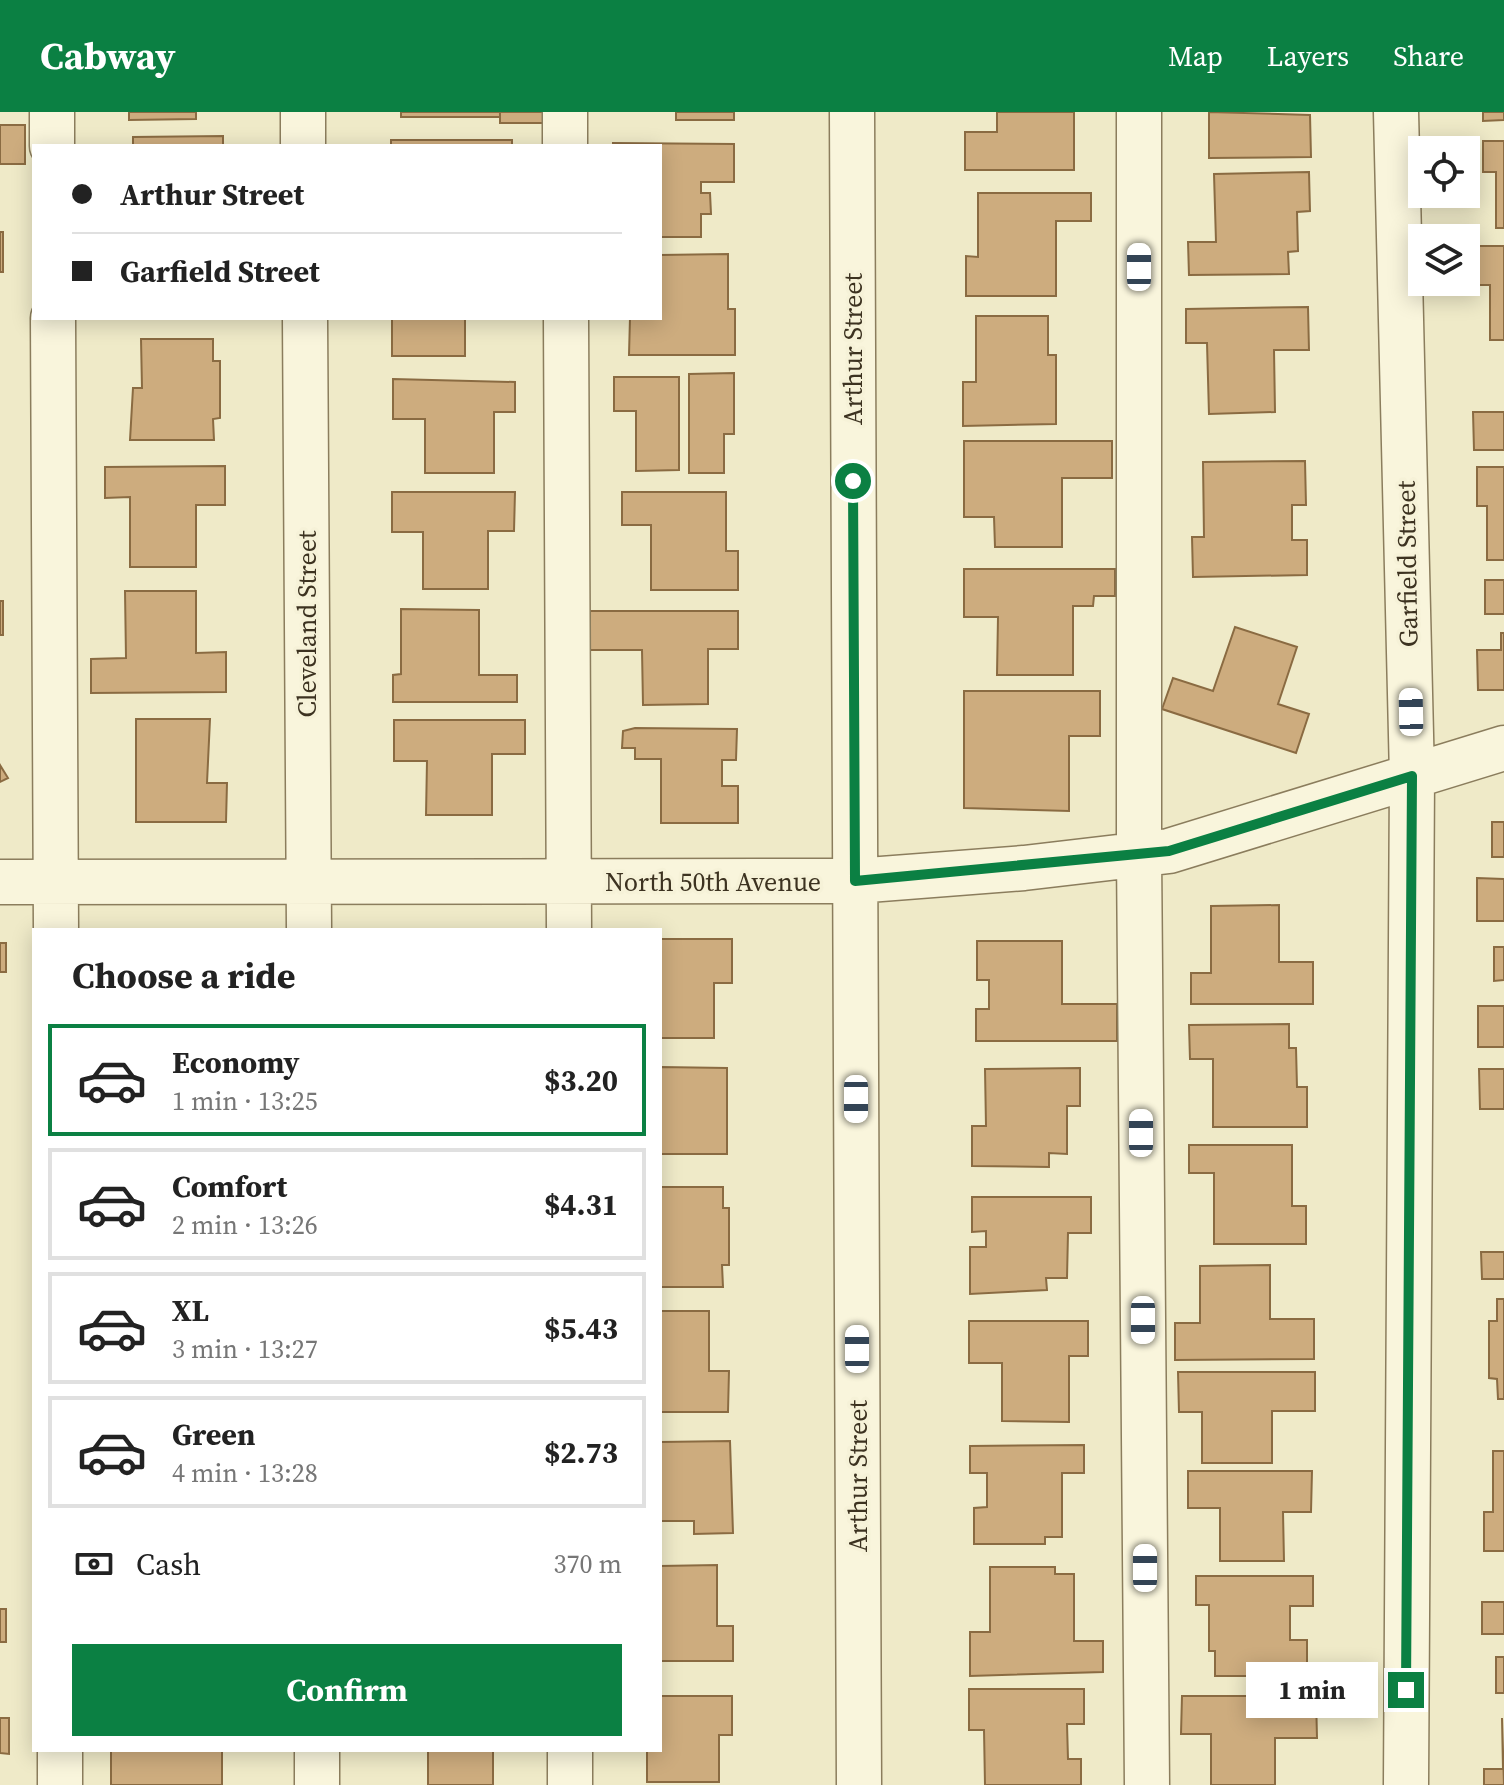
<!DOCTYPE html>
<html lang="en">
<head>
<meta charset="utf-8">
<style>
  body { margin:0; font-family:"Source Serif 4",serif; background:#f6f6f6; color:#222; height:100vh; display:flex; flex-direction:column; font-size:30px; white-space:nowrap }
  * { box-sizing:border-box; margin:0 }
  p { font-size:26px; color:#767676 }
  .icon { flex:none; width:44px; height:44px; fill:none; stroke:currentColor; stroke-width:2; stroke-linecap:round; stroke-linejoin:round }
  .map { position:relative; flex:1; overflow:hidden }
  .sheet { position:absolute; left:32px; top:816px; width:630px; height:824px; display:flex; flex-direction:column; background:#fff; border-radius:0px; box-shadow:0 4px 20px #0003 }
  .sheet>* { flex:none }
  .guide { position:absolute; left:32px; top:32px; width:630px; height:176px; border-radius:0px; box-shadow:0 4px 20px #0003; display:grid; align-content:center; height:176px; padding:0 40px; background:#fff }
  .controls { position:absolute; left:1408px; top:24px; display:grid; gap:16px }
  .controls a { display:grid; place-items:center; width:72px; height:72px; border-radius:0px; background:#fff; box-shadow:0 4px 20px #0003; font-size:40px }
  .end { position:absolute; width:36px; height:36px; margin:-18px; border:10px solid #0b8043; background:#fff; box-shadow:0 0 0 4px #fff }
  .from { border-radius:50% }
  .bubble { position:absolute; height:56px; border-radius:0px; background:#fff; box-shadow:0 4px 20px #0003; font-size:26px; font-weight:700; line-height:56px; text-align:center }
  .car { position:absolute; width:24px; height:48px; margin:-24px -12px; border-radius:10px; box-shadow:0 0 6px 2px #0007; background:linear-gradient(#fff 24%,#345 0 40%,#fff 0 76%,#345 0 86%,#fff 0) }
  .guide b { display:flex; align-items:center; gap:28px; height:76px; font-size:30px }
  .guide b+b { border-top:2px solid #e0e0e0 }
  .guide i { width:20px; height:20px; background:#222 }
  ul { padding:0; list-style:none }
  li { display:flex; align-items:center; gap:24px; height:112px; margin:0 16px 12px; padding:0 24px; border:4px solid #e0e0e0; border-radius:0px }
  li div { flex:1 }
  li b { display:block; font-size:30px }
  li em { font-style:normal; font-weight:700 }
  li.selected { border-color:#0b8043 }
  li>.icon { width:72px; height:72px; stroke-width:1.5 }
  h2 { padding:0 40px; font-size:36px; line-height:96px }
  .pay { display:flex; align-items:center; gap:20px; height:88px; padding:0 40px; font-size:30px }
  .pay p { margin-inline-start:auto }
  .button { display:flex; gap:16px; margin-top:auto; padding:16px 40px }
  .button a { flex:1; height:92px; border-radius:0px; background:#0b8043; color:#fff; font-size:32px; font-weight:700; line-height:92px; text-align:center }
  header { display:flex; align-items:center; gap:48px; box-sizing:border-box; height:112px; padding:0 40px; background:#0b8043; color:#fff }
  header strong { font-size:38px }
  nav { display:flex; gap:44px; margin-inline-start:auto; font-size:28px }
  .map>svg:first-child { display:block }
  .building { fill:#cdac7e; stroke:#8a6b42; stroke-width:2 }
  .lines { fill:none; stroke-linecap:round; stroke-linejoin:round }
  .minor-casing { stroke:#8b7d5d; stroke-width:47 }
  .minor { stroke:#f9f5dc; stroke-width:44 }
  .route { stroke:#0b8043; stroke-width:10 }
  .labels { text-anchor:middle; stroke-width:7; stroke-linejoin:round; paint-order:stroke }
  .street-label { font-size:26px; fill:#3c3220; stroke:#f6f2d8 }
</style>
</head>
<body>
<header>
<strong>Cabway</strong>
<nav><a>Map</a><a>Layers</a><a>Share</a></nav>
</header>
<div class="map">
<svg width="1504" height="1673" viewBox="0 0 1504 1673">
  <rect width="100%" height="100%" fill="#efeac8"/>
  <path class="building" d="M 129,0 L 196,0 L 196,7 L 129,8 Z
    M 401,0 L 500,0 L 500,5 L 401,5 Z
    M 500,0 L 543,0 L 543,11 L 500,11 Z
    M 676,0 L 734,0 L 734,8 L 676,8 Z
    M 997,0 L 1074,0 L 1074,58 L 965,58 L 965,20 L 997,20 Z
    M 1209,0 L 1310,3 L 1311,45 L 1209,46 Z
    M 1483,0 L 1504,0 L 1504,8 L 1483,9 Z
    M 0,13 L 25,13 L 25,52 L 0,52 Z
    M 223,24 L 223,34 L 133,34 L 133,25 Z
    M 391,28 L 512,28 L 512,34 L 391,34 Z
    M 1483,29 L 1504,29 L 1504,116 L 1496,116 L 1496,60 L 1483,60 Z
    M 613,31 L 734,32 L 734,70 L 701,70 L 701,81 L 710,81 L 711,102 L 701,102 L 701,125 L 660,125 L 660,34 L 613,34 Z
    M 1309,60 L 1310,99 L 1297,100 L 1298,139 L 1288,140 L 1289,162 L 1189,163 L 1188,130 L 1216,130 L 1214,62 Z
    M 978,81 L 1091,81 L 1091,109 L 1056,109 L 1056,184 L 966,184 L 966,144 L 978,145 Z
    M 0,120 L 3,120 L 3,160 L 0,160 Z
    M 1475,134 L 1504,134 L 1504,228 L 1490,228 L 1490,173 L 1475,173 Z
    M 728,142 L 728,197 L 735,197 L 735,243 L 629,243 L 630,206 L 660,206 L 660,143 Z
    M 1308,195 L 1309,238 L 1274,238 L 1275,300 L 1209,302 L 1207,231 L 1186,231 L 1186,197 Z
    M 976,204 L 1048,204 L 1048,243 L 1056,243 L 1056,312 L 963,314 L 963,270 L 976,270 Z
    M 392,206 L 465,206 L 465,244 L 392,244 Z
    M 141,227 L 213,227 L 213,249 L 220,249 L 220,306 L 213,307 L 214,328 L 130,328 L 133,276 L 142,276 Z
    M 734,261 L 734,322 L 724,322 L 724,361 L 689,361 L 689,262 Z
    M 614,265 L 679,265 L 679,358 L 636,359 L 636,299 L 614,299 Z
    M 393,267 L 515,270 L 515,300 L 494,300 L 494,361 L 425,361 L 425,307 L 393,307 Z
    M 1473,300 L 1504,300 L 1504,338 L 1474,338 Z
    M 964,329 L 1112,329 L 1112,366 L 1062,366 L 1062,435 L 995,435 L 994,405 L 964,405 Z
    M 1305,349 L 1306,393 L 1292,393 L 1292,428 L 1307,428 L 1307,463 L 1193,465 L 1192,425 L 1204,425 L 1203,350 Z
    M 225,354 L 225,393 L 196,393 L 196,455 L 130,455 L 130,385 L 105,386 L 105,355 Z
    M 1477,355 L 1504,355 L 1504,448 L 1487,448 L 1487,394 L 1477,394 Z
    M 392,380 L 515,380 L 514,419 L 488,419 L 488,477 L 423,477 L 423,420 L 392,420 Z
    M 622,380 L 726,380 L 726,439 L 738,439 L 738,478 L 651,478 L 651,413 L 622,413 Z
    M 964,457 L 1115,457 L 1115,484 L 1094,484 L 1093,494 L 1073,494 L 1073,563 L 997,563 L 998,505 L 964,505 Z
    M 1485,468 L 1504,468 L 1504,502 L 1485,502 Z
    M 125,479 L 196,479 L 196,541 L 226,540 L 226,580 L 91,581 L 91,547 L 126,546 Z
    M 0,489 L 3,489 L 3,523 L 0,523 Z
    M 401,497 L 479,498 L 479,563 L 517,563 L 517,590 L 393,590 L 393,563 L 401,562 Z
    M 590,499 L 738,499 L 738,537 L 708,537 L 708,592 L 643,593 L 642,538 L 589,538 Z
    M 1235,515 L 1297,535 L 1278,592 L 1309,602 L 1296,641 L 1162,597 L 1173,566 L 1213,579 Z
    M 1501,521 L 1504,521 L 1504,578 L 1478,578 L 1477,538 L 1501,538 Z
    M 964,579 L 1100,579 L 1100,624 L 1069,624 L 1069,699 L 964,696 Z
    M 136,607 L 210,607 L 207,671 L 227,671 L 226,710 L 136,710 Z
    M 394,608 L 525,608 L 525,642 L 492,642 L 492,703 L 426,703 L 427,649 L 394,649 Z
    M 635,616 L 737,617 L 736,648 L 722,648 L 722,674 L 738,674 L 738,711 L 661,711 L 661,647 L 635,647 L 635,636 L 622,636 L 623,619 Z
    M 0,653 L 8,666 L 0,670 Z
    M 1492,710 L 1504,710 L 1504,745 L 1492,745 Z
    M 1477,766 L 1504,767 L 1504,809 L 1477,809 Z
    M 1279,793 L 1279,850 L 1313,850 L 1313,892 L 1191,892 L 1191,861 L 1211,861 L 1211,794 Z
    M 660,827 L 732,827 L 732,871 L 714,871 L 714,926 L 660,926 Z
    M 977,829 L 1062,829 L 1062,892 L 1117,892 L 1117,929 L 976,929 L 976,897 L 989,897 L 989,868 L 977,868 Z
    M 0,831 L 6,831 L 6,860 L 0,860 Z
    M 1494,835 L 1504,835 L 1504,868 L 1494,869 Z
    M 1478,894 L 1504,894 L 1504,935 L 1478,935 Z
    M 1289,912 L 1289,936 L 1296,936 L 1297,975 L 1307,975 L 1307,1015 L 1213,1015 L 1213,947 L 1190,947 L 1189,913 Z
    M 660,955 L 727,956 L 727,1042 L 660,1042 Z
    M 1080,956 L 1080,994 L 1067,994 L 1067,1042 L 1049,1041 L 1049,1055 L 972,1054 L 972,1014 L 986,1014 L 985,957 Z
    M 1479,957 L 1504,957 L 1504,997 L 1480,997 Z
    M 1189,1033 L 1292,1033 L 1292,1094 L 1306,1094 L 1306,1132 L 1214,1132 L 1214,1061 L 1189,1061 Z
    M 660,1075 L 723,1075 L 723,1096 L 729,1096 L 729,1153 L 722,1153 L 723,1175 L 660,1175 Z
    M 972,1085 L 1091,1085 L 1091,1121 L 1068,1121 L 1067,1166 L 1046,1166 L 1047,1178 L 970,1182 L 970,1135 L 986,1135 L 986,1119 L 972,1120 Z
    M 1481,1140 L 1504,1140 L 1504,1167 L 1482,1167 Z
    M 1270,1153 L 1270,1207 L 1314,1207 L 1314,1247 L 1175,1248 L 1175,1211 L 1200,1211 L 1200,1154 Z
    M 1497,1187 L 1504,1187 L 1504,1287 L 1498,1287 L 1497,1267 L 1489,1266 L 1489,1209 L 1497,1209 Z
    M 660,1199 L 709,1199 L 709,1259 L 729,1259 L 728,1300 L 660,1300 Z
    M 969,1209 L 1088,1209 L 1088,1244 L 1069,1244 L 1069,1310 L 1002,1309 L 1002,1251 L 969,1251 Z
    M 1178,1260 L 1315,1260 L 1315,1299 L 1272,1299 L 1272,1351 L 1202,1351 L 1202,1300 L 1179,1300 Z
    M 730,1329 L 733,1421 L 694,1422 L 694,1409 L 660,1409 L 660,1330 Z
    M 1084,1333 L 1084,1361 L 1062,1361 L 1062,1425 L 1045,1425 L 1045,1432 L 974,1432 L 974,1396 L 987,1395 L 987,1361 L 970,1361 L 970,1334 Z
    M 1493,1339 L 1504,1339 L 1504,1439 L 1484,1439 L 1484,1400 L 1493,1400 Z
    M 1188,1359 L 1312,1359 L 1311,1400 L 1283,1400 L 1284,1449 L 1220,1449 L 1220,1396 L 1188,1396 Z
    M 717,1453 L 717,1514 L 733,1514 L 733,1549 L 660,1549 L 660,1454 Z
    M 990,1455 L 1055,1455 L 1055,1462 L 1074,1462 L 1074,1529 L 1103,1529 L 1103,1560 L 970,1564 L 970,1520 L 990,1520 Z
    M 1196,1464 L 1313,1464 L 1313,1494 L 1290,1494 L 1290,1528 L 1307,1528 L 1307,1564 L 1215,1564 L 1215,1539 L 1209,1539 L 1209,1493 L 1196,1493 Z
    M 1482,1490 L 1504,1490 L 1504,1522 L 1482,1522 Z
    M 0,1497 L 6,1497 L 6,1530 L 0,1530 Z
    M 1496,1545 L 1504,1545 L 1504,1581 L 1496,1581 Z
    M 969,1577 L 1084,1577 L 1084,1612 L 1067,1612 L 1068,1647 L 1081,1647 L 1081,1673 L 985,1673 L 984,1618 L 969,1618 Z
    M 660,1584 L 732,1584 L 732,1623 L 719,1623 L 719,1670 L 647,1670 L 647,1638 L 660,1638 Z
    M 1182,1584 L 1316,1584 L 1317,1626 L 1275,1626 L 1275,1673 L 1211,1673 L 1211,1622 L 1181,1622 Z
    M 0,1606 L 9,1606 L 9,1642 L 0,1641 Z
    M 1502,1606 L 1504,1673 L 1484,1673 L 1484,1657 L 1503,1657 Z
    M 111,1638 L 222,1638 L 222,1673 L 111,1673 Z
    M 428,1638 L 493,1638 L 493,1673 L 428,1673 Z"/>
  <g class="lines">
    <defs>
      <path id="minor" d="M 52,0 L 52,34
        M 303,0 L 303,34
        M 565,0 L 565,34
        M 852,0 L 859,1673
        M 1139,0 L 1139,742 L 1147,1673
        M 1396,0 L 1412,664 L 1406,1673
        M 53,206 L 56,818
        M 305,206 L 309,818
        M 566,206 L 569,818
        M 0,770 L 855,769 L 1024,756 L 1169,739 L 1504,636
        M 60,1638 L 60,1673
        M 317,1638 L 317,1673
        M 570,1638 L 570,1673"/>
    </defs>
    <use href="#minor" class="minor-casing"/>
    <use href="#minor" class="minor"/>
  </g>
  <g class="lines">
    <path class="route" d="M 853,369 L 855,769 L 1169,739 L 1412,664 L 1406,1578"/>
  </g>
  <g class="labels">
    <g class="street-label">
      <text transform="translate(853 237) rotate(-90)" y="9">Arthur Street</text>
      <text transform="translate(1407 452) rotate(-91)" y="9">Garfield Street</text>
      <text transform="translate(307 512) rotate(-90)" y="9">Cleveland Street</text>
      <text x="713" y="779">North 50th Avenue</text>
      <text transform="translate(858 1364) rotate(-90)" y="9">Arthur Street</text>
    </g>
  </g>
</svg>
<div class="controls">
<a><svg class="icon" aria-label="locate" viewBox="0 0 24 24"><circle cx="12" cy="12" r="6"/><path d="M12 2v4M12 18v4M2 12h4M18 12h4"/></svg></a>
<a><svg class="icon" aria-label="layers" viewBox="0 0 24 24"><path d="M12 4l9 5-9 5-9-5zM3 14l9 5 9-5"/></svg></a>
</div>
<i class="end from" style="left:853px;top:369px"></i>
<i class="end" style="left:1406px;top:1578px"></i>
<div class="bubble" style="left:1246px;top:1550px;width:132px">1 min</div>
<i class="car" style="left:1139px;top:155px;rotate:0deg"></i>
<i class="car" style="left:1411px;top:600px;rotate:359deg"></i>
<i class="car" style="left:856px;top:987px;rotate:180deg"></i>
<i class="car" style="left:1141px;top:1021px;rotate:0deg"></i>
<i class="car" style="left:1143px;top:1208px;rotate:180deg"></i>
<i class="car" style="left:857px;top:1237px;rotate:0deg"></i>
<i class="car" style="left:1145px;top:1456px;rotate:0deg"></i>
<div class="guide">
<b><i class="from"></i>Arthur Street</b>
<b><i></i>Garfield Street</b>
</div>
<section class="sheet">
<h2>Choose a ride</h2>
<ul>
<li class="selected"><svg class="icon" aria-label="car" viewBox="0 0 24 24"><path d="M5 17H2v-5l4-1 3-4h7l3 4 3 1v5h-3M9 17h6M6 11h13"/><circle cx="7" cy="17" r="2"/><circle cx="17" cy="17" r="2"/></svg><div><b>Economy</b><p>1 min · 13:25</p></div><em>$3.20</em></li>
<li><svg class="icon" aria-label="car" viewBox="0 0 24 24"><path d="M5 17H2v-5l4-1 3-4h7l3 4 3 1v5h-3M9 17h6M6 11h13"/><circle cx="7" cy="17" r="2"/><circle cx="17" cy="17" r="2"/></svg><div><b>Comfort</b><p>2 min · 13:26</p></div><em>$4.31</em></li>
<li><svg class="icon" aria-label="car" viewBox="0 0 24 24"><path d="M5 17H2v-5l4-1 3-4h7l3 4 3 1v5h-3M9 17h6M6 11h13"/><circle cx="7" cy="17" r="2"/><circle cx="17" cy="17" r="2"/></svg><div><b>XL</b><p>3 min · 13:27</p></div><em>$5.43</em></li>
<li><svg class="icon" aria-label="car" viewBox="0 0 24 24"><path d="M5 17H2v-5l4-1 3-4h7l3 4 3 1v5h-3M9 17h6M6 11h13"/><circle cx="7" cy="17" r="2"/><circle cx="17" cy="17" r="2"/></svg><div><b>Green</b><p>4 min · 13:28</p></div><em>$2.73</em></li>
</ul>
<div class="pay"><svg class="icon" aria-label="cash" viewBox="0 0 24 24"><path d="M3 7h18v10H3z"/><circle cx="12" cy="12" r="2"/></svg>Cash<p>370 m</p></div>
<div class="button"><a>Confirm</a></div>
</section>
</div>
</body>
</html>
